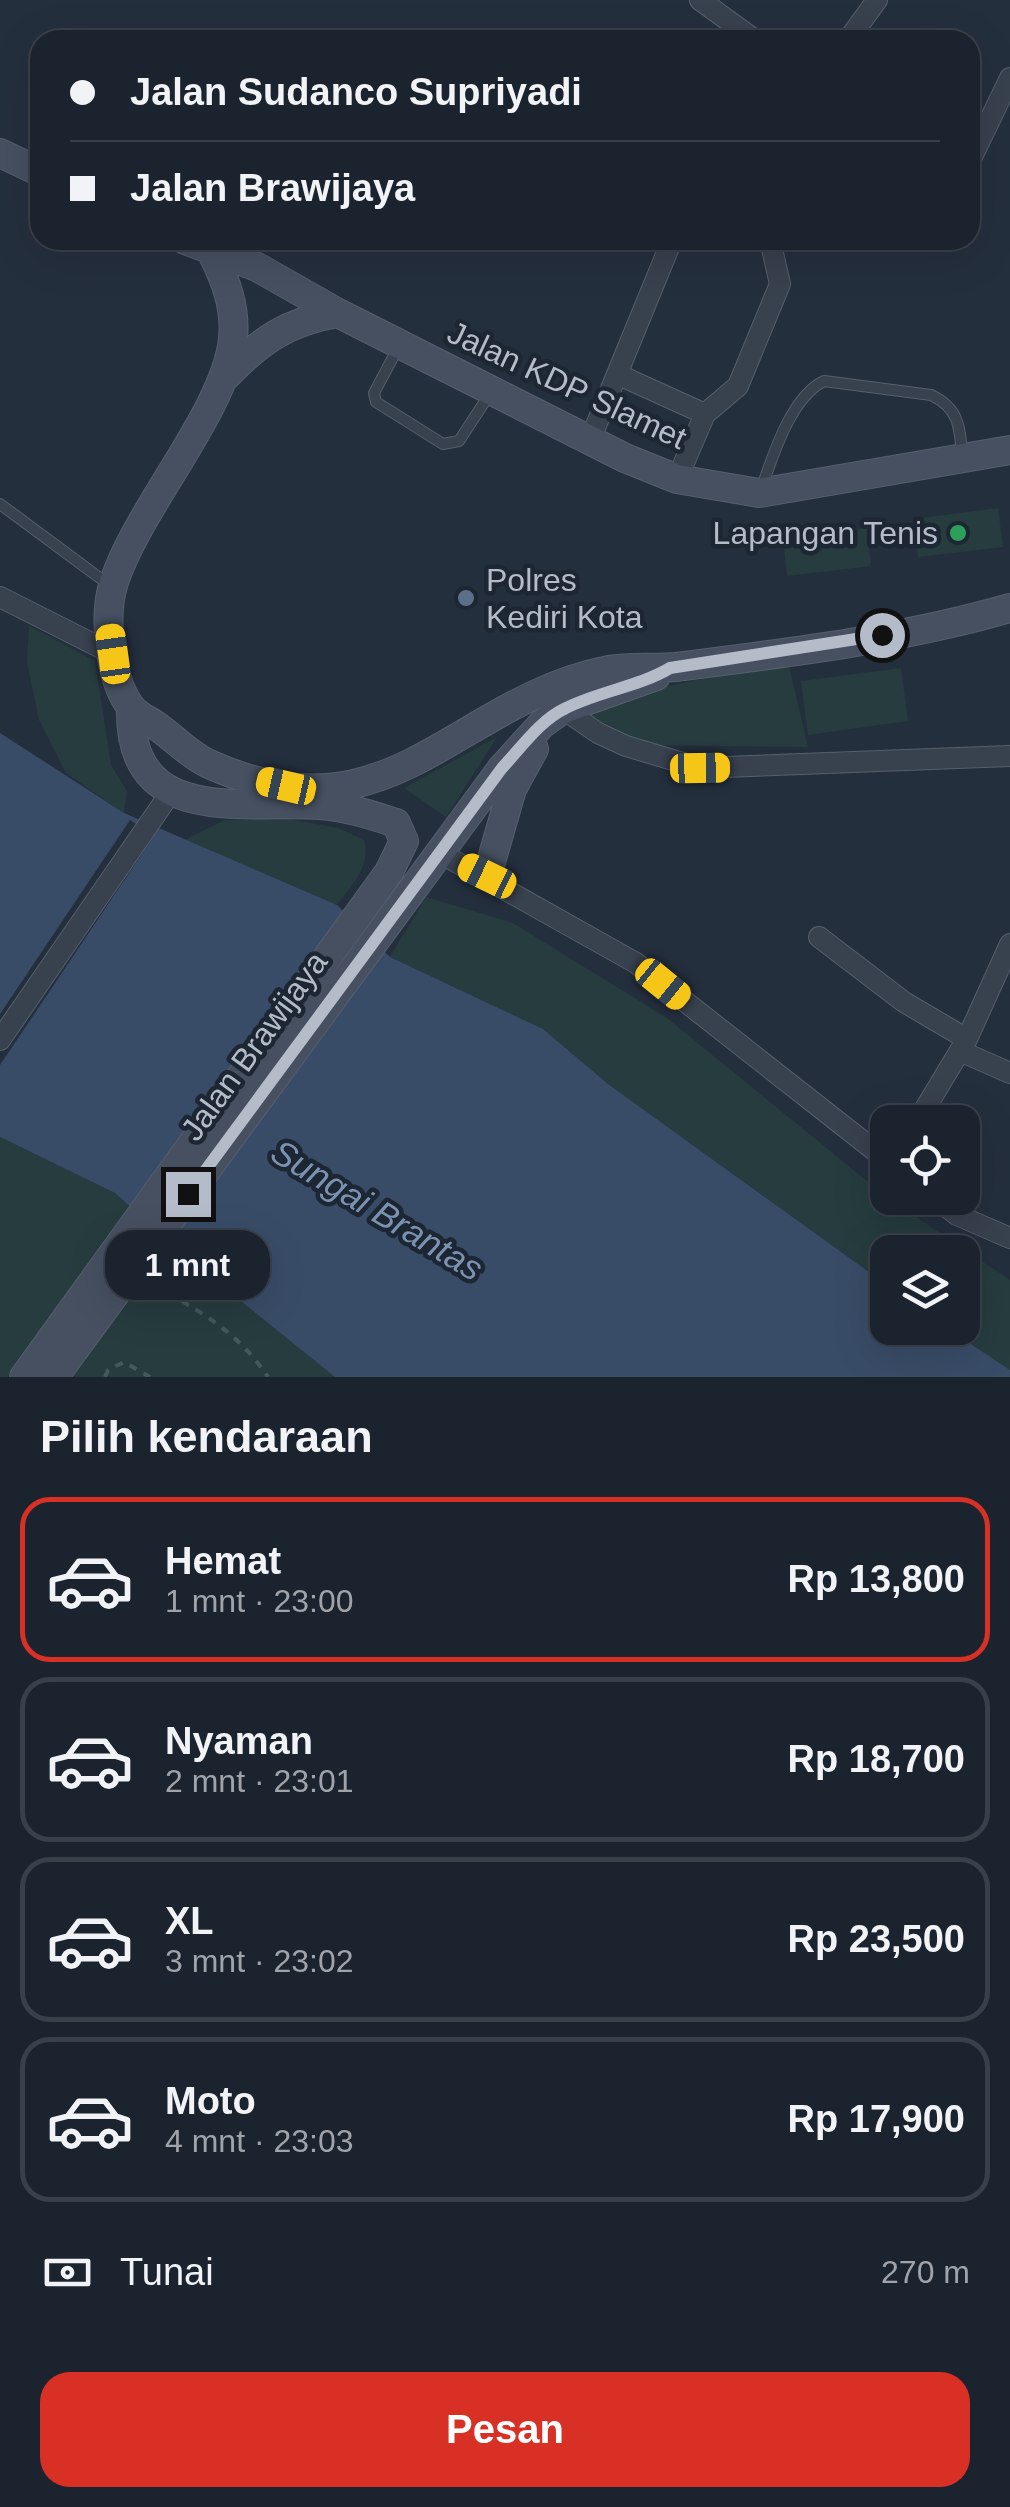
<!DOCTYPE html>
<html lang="id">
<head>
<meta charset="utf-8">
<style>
  body { margin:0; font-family:Helvetica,sans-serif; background:#242b36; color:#f1f3f6; height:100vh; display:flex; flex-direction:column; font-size:38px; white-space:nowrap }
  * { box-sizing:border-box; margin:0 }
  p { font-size:32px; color:#a0a4aa }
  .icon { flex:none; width:55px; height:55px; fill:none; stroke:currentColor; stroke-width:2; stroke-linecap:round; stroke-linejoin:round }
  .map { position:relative; height:1377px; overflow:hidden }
  .panel { display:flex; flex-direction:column; background:#1b232e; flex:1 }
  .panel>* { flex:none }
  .guide { position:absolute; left:30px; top:30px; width:950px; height:220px; border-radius:30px; box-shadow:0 10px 40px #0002,0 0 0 2px #39404a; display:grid; align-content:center; height:220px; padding:0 40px; background:#1b232e }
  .controls { position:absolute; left:870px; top:1105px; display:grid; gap:20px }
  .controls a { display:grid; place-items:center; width:110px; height:110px; border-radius:20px; background:#1b232e; box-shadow:0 10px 40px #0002,0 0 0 2px #39404a; font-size:50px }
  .end { position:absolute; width:45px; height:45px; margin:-22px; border:12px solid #b4bcc9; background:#111; box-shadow:0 0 0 5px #111 }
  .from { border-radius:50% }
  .bubble { position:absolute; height:70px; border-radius:30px; background:#1b232e; box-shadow:0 10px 40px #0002,0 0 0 2px #39404a; font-size:32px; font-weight:700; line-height:70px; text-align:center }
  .car { position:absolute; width:30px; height:60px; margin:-30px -15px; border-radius:12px; box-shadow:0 0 8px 2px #0007; background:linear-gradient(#f5c518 24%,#345 0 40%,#f5c518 0 76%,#345 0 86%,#f5c518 0) }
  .guide b { display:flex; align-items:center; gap:35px; height:95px; font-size:38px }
  .guide b+b { border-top:2px solid #39404a }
  .guide i { width:25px; height:25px; background:#f1f3f6 }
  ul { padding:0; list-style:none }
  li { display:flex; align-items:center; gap:30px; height:165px; margin:0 20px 15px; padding:0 20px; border:5px solid #39404a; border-radius:30px }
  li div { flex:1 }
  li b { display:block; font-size:38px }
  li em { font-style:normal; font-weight:700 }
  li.current { border-color:#d93025 }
  li>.icon { width:90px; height:90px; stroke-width:1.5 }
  h2 { padding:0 40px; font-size:45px; line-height:120px }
  .pay { display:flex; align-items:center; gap:25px; height:110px; padding:0 40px; font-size:38px }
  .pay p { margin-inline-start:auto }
  .button { display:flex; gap:20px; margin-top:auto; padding:20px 40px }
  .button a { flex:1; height:115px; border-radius:30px; background:#d93025; color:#fff; font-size:40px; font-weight:700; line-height:115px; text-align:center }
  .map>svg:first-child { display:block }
  .green { fill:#263c3f }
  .water { fill:#394c67 }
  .pier { fill:#242f3e }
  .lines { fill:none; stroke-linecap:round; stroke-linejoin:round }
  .lane-casing { stroke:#565f6c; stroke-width:12 }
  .street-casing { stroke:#565f6c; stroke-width:22 }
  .secondary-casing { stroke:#565f6c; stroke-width:30 }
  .path { stroke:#44595c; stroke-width:4; stroke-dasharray:8 8; stroke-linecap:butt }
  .lane { stroke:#38414e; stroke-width:10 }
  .street { stroke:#38414e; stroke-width:20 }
  .secondary { stroke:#465061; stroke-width:28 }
  .route { stroke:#b4bcc9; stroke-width:12 }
  .leisure-dot { fill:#2e9e5b; stroke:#1d2633; stroke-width:4 }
  .service-dot { fill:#5c6f8a; stroke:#1d2633; stroke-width:4 }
  .labels { text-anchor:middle; stroke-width:9; stroke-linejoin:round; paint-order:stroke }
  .street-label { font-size:32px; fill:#b4bcc9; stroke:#1d2633 }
  .poi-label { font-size:32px; fill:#b4bcc9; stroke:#1d2633; text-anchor:end }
  .water-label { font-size:35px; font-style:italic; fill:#7c92b1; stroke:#1d2633 }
</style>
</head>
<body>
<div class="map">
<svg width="1010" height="1377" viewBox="0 0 1010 1377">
  <rect width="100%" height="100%" fill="#242f3e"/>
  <path class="green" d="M 998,508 L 1003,547 L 918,557 L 914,519 Z
    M 867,528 L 871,566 L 787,576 L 783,538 Z
    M 29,626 L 95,661 L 111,765 L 127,791 L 124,813 L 66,773 L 39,720 L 27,663 Z
    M 788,662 L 808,747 L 632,745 L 582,713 L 602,699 Z
    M 901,668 L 908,721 L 808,735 L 801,681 Z
    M 497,737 L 446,817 L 404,788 Z
    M 284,818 L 338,828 L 364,840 C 371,867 352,884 337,905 L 182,841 L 225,820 Z
    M 426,897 L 513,923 L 667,1018 L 888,1198 L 1010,1280 L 1010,1370 L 947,1328 L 962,1328 L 962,1252 L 888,1252 L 887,1285 L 608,1084 L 543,1029 L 390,957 Z
    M 0,1137 L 115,1193 L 180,1252 L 335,1377 L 0,1377 Z"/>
  <path class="water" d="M 0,733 L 124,813 L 337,905 L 390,957 L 543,1029 L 608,1084 L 887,1285 L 888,1328 L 947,1328 L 1010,1370 L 1010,1377 L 335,1377 L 180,1252 L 115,1193 L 0,1137 Z"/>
  <path class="pier" d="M 130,820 L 154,836 L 0,1065 L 0,1014 Z"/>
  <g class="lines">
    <defs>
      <path id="lane" d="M 399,346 L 374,393 L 376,402 L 443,444 L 459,441 L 491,392
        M 762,487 C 773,455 791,397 824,381 L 931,395 C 959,408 960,427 962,456
        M 0,504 L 112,587"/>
      <path id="street" d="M 700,0 L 755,40
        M 848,40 L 877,0
        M 970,161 L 1010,78
        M 619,375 L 705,414
        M 590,440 L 672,240
        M 677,479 L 705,414 L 738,386 L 780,284 L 770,240
        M 0,597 L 113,654
        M 563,709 L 598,733 L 626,746 L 700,768 L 1010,756
        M 440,853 L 636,963 L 888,1161
        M 819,937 L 904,1002 L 967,1039
        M 0,1040 L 171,792
        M 960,1051 L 1010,1073
        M 917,1122 L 967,1039 L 1010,944
        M 935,1198 L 957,1215 L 1010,1238"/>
      <path id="secondary" d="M 0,153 L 40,172
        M 185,240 L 257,267 L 338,313 L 625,458 L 677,479 L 759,493 L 1010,450
        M 212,253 C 226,281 236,307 233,339 C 226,410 138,508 114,582 C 103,615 109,677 130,706 C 135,714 146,719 154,724 C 172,736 189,755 209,764 C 390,846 455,700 609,670 C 632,666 654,669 676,667 C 787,653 903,639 1010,608
        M 226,376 C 260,341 288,321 338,313
        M 487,876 L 512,789 L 534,749
        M 24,1377 L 389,872 L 404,841 L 396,823 C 371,815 347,807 320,805 C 242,800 128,827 131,708
        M 54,1377 L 502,768 L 542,724 L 563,709 L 656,676"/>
    </defs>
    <use href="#lane" class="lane-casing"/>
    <use href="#street" class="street-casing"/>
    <use href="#secondary" class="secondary-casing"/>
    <path class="path" d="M 168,1293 C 210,1317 241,1337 268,1377
      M 105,1377 L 108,1370 L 124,1362 L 150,1377"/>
    <use href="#lane" class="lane"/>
    <use href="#street" class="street"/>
    <use href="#secondary" class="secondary"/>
  </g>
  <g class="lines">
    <path class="route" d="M 188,1194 L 502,768 C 521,748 540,720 566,708 C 600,691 638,687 670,668 L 882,635"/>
  </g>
  <circle class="leisure-dot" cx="958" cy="533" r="10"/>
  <circle class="service-dot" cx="466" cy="598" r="10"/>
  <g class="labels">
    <g class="street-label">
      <text transform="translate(567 385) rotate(25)" y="11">Jalan KDP Slamet</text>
      <text transform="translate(254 1046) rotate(-54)" y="11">Jalan Brawijaya</text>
    </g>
    <g class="poi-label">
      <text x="938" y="544">Lapangan Tenis</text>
      <text x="486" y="591" text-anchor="start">Polres<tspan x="486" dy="37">Kediri Kota</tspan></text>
    </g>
    <g class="water-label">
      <text transform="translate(377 1210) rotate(31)" y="12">Sungai Brantas</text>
    </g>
  </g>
</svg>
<div class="controls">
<a><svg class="icon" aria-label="locate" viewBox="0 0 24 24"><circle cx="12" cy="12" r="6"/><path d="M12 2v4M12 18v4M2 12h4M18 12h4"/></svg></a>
<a><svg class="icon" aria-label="layers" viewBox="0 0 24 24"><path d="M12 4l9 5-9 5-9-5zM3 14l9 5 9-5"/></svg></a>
</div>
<i class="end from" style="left:882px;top:635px"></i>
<i class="end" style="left:188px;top:1194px"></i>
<div class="bubble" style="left:105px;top:1230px;width:165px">1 mnt</div>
<i class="car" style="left:113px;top:654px;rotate:352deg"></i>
<i class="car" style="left:700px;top:768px;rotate:89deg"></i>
<i class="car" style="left:286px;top:786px;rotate:283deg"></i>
<i class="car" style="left:487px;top:876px;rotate:296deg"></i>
<i class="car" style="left:663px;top:984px;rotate:129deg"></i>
<div class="guide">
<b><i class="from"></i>Jalan Sudanco Supriyadi</b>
<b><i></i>Jalan Brawijaya</b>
</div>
</div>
<section class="panel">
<h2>Pilih kendaraan</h2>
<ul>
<li class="current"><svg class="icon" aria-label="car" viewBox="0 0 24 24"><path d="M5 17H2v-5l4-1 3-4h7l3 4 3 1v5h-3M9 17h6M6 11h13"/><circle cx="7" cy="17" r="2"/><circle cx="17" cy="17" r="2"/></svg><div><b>Hemat</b><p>1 mnt · 23:00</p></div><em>Rp 13,800</em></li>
<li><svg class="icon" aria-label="car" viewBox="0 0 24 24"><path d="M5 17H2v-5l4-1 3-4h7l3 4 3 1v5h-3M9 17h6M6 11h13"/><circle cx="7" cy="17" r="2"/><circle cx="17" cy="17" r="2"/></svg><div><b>Nyaman</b><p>2 mnt · 23:01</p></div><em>Rp 18,700</em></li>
<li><svg class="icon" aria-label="car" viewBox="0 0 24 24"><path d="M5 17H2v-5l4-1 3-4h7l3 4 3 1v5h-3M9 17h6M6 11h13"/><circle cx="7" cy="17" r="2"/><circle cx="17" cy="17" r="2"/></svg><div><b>XL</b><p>3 mnt · 23:02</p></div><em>Rp 23,500</em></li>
<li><svg class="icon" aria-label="car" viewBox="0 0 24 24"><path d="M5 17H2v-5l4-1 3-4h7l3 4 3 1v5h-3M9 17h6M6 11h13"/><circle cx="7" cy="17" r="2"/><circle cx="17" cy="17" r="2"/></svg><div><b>Moto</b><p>4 mnt · 23:03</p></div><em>Rp 17,900</em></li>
</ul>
<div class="pay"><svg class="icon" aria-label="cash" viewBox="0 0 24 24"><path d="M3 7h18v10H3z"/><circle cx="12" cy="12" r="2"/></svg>Tunai<p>270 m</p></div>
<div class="button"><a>Pesan</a></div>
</section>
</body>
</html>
